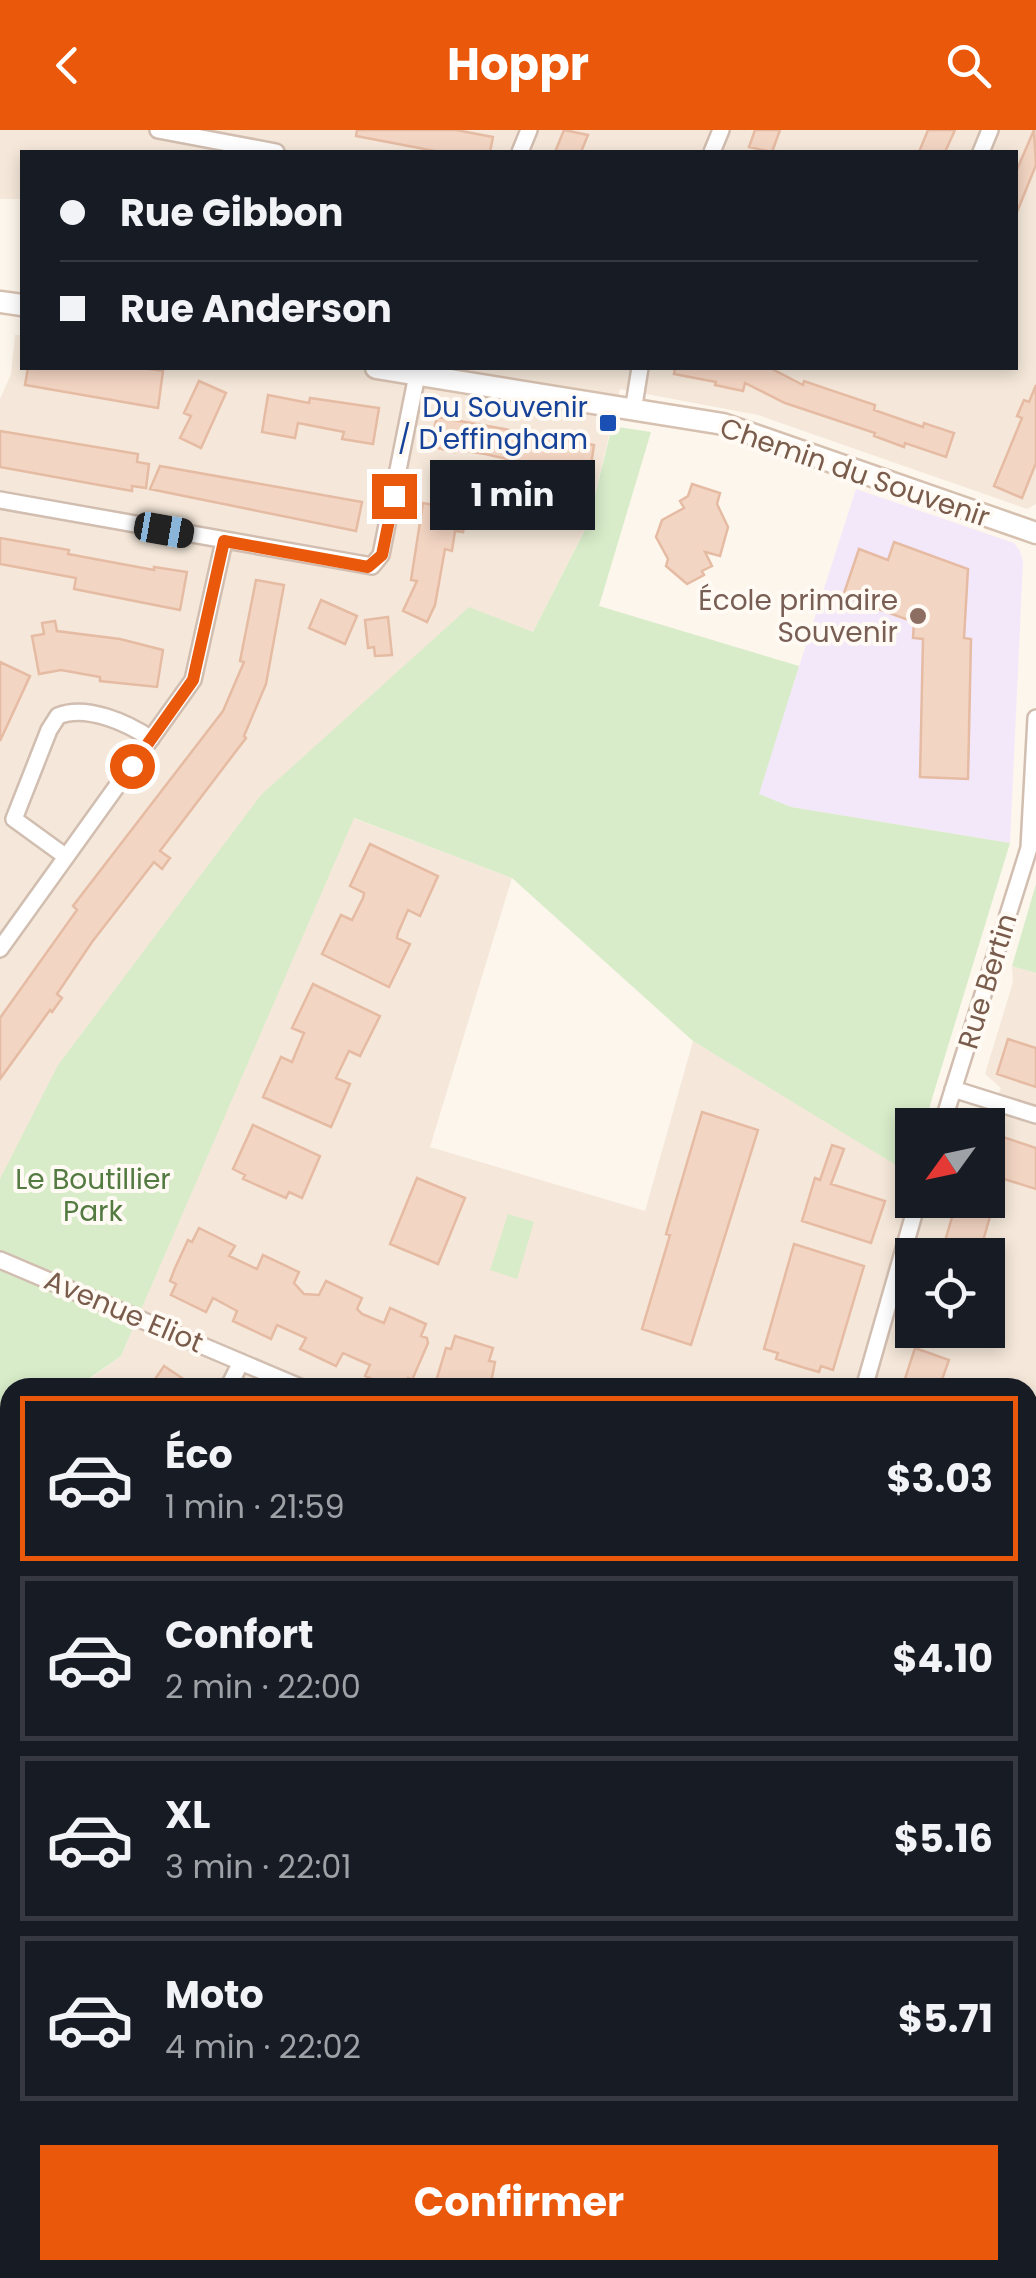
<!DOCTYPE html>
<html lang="fr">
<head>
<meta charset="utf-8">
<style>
  body { margin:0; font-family:Poppins,sans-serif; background:#20242c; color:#f1f3f6; height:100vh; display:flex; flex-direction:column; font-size:38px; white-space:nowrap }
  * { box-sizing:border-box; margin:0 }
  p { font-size:32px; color:#9ea1a6 }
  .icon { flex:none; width:55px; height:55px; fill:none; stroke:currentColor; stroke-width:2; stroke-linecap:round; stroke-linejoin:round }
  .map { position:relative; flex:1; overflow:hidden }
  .sheet { position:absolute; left:0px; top:1248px; width:1038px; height:902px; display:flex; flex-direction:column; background:#171b24; border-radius:30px 30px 0 0; box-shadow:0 5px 15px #0003 }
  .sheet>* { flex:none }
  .hud { position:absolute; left:20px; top:20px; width:998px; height:220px; border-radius:0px; box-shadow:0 5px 15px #0003; display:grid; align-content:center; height:220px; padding:0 40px; background:#171b24 }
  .needle { width:65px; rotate:237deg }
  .buttons { position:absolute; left:895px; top:978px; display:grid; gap:20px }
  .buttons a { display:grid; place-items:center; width:110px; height:110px; border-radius:0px; background:#171b24; box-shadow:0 5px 15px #0003; font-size:50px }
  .end { position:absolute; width:45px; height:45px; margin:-22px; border:12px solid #ea580c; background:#fff; box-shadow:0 0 0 5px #fff }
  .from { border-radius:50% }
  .bubble { position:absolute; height:70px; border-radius:0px; background:#171b24; box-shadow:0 5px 15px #0003; font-size:32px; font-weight:700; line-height:70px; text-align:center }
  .car { position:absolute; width:30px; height:60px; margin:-30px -15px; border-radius:12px; box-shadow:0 0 8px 2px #0007; background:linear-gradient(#222 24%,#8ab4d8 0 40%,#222 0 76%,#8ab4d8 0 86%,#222 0) }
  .hud b { display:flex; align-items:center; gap:35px; height:95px; font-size:38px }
  .hud b+b { border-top:2px solid #363941 }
  .hud i { width:25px; height:25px; background:#f1f3f6 }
  ul { padding:18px 0 0; list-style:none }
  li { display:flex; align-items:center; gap:30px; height:165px; margin:0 20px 15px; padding:0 20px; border:5px solid #363941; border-radius:0px }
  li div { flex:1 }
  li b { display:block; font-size:38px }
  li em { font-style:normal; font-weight:700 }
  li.on { border-color:#ea580c }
  li>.icon { width:90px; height:90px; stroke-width:1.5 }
  .primary-button { display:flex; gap:20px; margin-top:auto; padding:20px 40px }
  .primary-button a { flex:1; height:115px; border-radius:0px; background:#ea580c; color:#fff; font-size:40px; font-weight:700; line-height:115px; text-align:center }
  header { display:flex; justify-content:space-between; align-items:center; height:130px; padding:0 40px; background:#ea580c; color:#fff; font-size:45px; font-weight:700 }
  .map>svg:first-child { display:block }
  .residential { fill:#f5e8da; fill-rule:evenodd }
  .education { fill:#f3e8fa }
  .green { fill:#d8ecc9 }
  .building { fill:#f3d5c3; stroke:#e6bba3; stroke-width:2.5 }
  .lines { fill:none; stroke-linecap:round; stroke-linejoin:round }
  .street-casing { stroke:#d1beb0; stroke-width:20 }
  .secondary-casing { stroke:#d6c0b0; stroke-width:25 }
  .street { stroke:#fff; stroke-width:15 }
  .secondary { stroke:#fff; stroke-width:20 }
  .route { stroke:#ea580c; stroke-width:12 }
  .transit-dot { fill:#1a4fb4; stroke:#fffaf3; stroke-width:4 }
  .education-dot { fill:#8d6e63; stroke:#fffaf3; stroke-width:4 }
  .labels { text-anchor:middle; stroke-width:8; stroke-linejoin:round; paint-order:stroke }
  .transit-label { font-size:28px; fill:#164399; stroke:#fffaf3; text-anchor:end }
  .street-label { font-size:28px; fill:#7a5c4d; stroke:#fffaf3 }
  .education-label { font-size:28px; fill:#785e54; stroke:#fffaf3; text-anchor:end }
  .park-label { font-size:28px; fill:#537a41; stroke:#fffaf3 }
</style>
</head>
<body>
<header><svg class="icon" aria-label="back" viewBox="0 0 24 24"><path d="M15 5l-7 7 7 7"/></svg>Hoppr<svg class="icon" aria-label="search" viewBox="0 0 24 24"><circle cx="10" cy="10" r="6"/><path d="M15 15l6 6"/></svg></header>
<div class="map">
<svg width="1036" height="2148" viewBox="0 0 1036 2148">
  <rect width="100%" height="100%" fill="#fdf6ec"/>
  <path class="residential" d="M 0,0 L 1036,0 L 1036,374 L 1027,379 L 758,285 L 620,259 L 588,394 L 533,502 L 0,1049 L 0,269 L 11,244 L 15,205 L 22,205 L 22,238 L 1015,238 L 1015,22 L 22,22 L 22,69 L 0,69 Z
    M 353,688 L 512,748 L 430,1017 L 645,1081 L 693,911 L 912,1044 L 912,1070 L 988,1070 L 988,995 L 984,995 L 1001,958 L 985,944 L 1013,852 L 1012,836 L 1036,843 L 1036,2093 L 1028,2090 L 1028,1258 L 77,1258 L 121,1226 ZM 912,1125 L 988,1125 L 988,1200 L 912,1200 Z
    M 10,1306 L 10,1653 L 0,1650 L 0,1313 Z
    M 0,1748 L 10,1750 L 10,2140 L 468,2140 L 472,2148 L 0,2148 Z
    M 872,2140 L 989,2140 L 1018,2148 L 861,2148 Z"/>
  <path class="education" d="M 856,359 L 1014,413 L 1020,421 L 1023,432 L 1010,713 L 791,677 L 758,664 Z"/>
  <path class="green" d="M 612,296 L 651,302 L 599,476 L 799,536 L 759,664 L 791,677 L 1010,713 L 924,995 L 912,995 L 912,1032 L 909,1043 L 693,911 L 512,748 L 354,688 L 121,1226 L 77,1257 L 10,1258 L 10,1306 L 0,1313 L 0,1049 L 58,935 L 261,665 L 469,477 L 533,502 L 588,394 Z
    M 1036,754 L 1036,843 L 1012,836 Z
    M 508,1084 L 534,1092 L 517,1149 L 490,1140 Z
    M 468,2140 L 872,2140 L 861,2148 L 472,2148 Z"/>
  <path class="building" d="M 357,0 L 456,0 L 493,7 L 490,22 L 440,22 L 356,6 Z
    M 564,0 L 588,5 L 581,22 L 555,22 Z
    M 755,0 L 780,0 L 772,22 L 749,17 Z
    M 928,0 L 955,0 L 945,22 L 919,22 Z
    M 1034,0 L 1036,35 L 1015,87 L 1015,44 Z
    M 28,238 L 142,238 L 163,241 L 158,278 L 25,255 Z
    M 675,238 L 770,238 L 803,255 L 804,251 L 875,275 L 874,280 L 923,297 L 924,293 L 954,303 L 946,327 L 905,313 L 904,317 L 874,306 L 875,303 L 785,273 L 745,253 L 743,261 L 715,255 L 716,252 L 674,244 Z
    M 199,251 L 226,263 L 201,318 L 180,308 L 191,286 L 184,283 Z
    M 1036,255 L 1036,333 L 1022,368 L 994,356 L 1022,288 L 1017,286 L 1024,270 L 1029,272 Z
    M 268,265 L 309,273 L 310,268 L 379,278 L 373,314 L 342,309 L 344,302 L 298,293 L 295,308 L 262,302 Z
    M 437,287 L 594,315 L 590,342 L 551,336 L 550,339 L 485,324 L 454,319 L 454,322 L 430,316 Z
    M 0,301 L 138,324 L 137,332 L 149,334 L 146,358 L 132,356 L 132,361 L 0,337 Z
    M 160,336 L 362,372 L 356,401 L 150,359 Z
    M 692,354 L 720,363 L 717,374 L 728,397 L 720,426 L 705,422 L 712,436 L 702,441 L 704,445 L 687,454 L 666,436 L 668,429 L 656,407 L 662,390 L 684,378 L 680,371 L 688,366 Z
    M 423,373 L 467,381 L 463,402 L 455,401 L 452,421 L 445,419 L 435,475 L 427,492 L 403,481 L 417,451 L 411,450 Z
    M 0,408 L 69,420 L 68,424 L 154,440 L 154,437 L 187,442 L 180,480 L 74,459 L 76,448 L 0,434 Z
    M 894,412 L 968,439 L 964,508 L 971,509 L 968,649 L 920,647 L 923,509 L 913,508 L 914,492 L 843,466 L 859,419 L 888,430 Z
    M 256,450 L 284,455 L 266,554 L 244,606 L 246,608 L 160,721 L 170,728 L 162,739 L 154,732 L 92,812 L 57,864 L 62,868 L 52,882 L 50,880 L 0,949 L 0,888 L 77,780 L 73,776 L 223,581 L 244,532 L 240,531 Z
    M 321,470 L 357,486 L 345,514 L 309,498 Z
    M 388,487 L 392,525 L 375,526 L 374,517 L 368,518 L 365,490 Z
    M 55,491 L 57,501 L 120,509 L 163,520 L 157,557 L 100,551 L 100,547 L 61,540 L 39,544 L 32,506 L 44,504 L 42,493 Z
    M 0,532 L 30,546 L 0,611 Z
    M 370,714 L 438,746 L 420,786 L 408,780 L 398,803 L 397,808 L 410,814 L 389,857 L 322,824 L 341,785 L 352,790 L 363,768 L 364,763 L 350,756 Z
    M 313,854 L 380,886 L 360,926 L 349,921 L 336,948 L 350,954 L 331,997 L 263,967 L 281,927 L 292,932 L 304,903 L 292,898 Z
    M 1008,909 L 1036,918 L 1036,957 L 997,944 Z
    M 702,982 L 758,1000 L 691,1215 L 642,1199 L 670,1105 L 666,1104 Z
    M 253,995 L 320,1026 L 302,1068 L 289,1062 L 286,1068 L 243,1049 L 245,1045 L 233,1039 Z
    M 988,1002 L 1036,1018 L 1036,1059 L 1001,1048 L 979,1125 L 941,1125 L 957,1070 L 988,1070 Z
    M 832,1015 L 844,1019 L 831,1054 L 885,1071 L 871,1113 L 802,1091 L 815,1048 L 820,1050 Z
    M 417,1048 L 465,1068 L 438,1134 L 390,1114 Z
    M 199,1098 L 235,1116 L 229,1126 L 257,1139 L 263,1125 L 299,1142 L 294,1153 L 304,1164 L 319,1165 L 326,1151 L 362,1168 L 357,1179 L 362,1184 L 384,1193 L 390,1178 L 426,1194 L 421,1206 L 427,1208 L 428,1213 L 412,1250 L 408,1248 L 403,1258 L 391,1258 L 365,1246 L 370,1235 L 343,1223 L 336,1236 L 300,1219 L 306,1208 L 277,1195 L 271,1209 L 233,1191 L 237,1181 L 213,1168 L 206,1182 L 171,1165 L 176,1154 L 170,1151 L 175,1138 L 188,1110 L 192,1112 Z
    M 794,1114 L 864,1136 L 833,1240 L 821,1236 L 819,1242 L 805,1238 L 776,1229 L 778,1223 L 764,1219 Z
    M 455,1206 L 493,1218 L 489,1231 L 495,1232 L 490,1258 L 434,1258 L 446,1218 L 451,1219 Z
    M 915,1218 L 949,1230 L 939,1258 L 902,1258 Z
    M 164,1236 L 197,1258 L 149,1258 Z"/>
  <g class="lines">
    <defs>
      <path id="street" d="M 158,0 L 276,22
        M 520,22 L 529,0
        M 712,22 L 721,0
        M 981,22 L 990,0
        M 633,281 L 640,238
        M 0,370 L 372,436 L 381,425 L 417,245
        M 65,726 L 14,689 L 49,600 L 58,586 C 86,574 128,593 151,609
        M 0,819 L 193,550 L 224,411
        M 953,959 L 1036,985
        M 942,995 L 1029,718 L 1036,588
        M 0,1130 L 302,1258
        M 228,1258 L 241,1232
        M 864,1258 L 918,1070
        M 1028,1485 L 1036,1486
        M 0,1844 L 10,1846
        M 1028,1937 L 1036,1944
        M 0,2046 L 10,2047
        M 327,2140 L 349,2148
        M 237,2148 L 240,2140"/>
      <path id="secondary" d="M 0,172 L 22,175
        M 376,238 L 723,294 L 1036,403"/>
    </defs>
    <use href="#street" class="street-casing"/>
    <use href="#secondary" class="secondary-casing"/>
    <use href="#street" class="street"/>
    <use href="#secondary" class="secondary"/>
  </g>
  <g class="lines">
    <path class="route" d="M 132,636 L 193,550 L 224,411 L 368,437 L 382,425 L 394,366"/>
  </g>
  <rect class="transit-dot" x="598" y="283" width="20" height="20" rx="5"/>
  <circle class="education-dot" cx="918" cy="486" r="10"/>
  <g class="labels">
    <g class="transit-label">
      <text x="588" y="287">Du Souvenir<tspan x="588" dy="32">/ D'effingham</tspan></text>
    </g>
    <g class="street-label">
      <text transform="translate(855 342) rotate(19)" y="10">Chemin du Souvenir</text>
      <text transform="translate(987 851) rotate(-73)" y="10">Rue Bertin</text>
      <text transform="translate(124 1181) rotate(23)" y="10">Avenue Eliot</text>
    </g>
    <g class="education-label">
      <text x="898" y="480">École primaire<tspan x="898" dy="32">Souvenir</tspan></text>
    </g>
    <g class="park-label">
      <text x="93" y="1059">Le Boutillier<tspan x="93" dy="32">Park</tspan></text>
    </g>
  </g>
</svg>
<div class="buttons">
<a><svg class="needle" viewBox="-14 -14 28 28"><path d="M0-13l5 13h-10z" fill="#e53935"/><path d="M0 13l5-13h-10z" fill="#9ea1a6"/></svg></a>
<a><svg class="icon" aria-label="locate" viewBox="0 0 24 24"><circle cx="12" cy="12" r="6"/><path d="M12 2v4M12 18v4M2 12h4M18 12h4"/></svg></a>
</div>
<i class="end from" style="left:132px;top:636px"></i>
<i class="end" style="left:394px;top:366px"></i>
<div class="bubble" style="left:430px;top:330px;width:165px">1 min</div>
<i class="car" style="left:164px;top:400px;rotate:100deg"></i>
<div class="hud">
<b><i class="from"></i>Rue Gibbon</b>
<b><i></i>Rue Anderson</b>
</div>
<section class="sheet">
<ul>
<li class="on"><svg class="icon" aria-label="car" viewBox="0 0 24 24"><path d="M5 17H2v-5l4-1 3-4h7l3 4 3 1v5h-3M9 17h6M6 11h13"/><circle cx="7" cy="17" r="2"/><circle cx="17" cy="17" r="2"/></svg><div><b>Éco</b><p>1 min · 21:59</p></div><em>$3.03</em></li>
<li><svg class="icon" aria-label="car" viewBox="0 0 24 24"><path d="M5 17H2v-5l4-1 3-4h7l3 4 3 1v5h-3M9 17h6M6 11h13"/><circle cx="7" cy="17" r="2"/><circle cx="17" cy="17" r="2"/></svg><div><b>Confort</b><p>2 min · 22:00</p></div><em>$4.10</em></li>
<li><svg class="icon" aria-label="car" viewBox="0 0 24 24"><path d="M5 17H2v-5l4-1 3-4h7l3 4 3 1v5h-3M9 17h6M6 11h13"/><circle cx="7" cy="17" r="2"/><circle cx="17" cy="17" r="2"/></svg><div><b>XL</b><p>3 min · 22:01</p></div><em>$5.16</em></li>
<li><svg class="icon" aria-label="car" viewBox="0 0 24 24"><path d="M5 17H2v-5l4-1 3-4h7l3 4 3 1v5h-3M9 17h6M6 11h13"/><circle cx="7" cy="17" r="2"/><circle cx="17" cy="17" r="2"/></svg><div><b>Moto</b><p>4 min · 22:02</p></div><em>$5.71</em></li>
</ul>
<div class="primary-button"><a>Confirmer</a></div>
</section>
</div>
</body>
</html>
